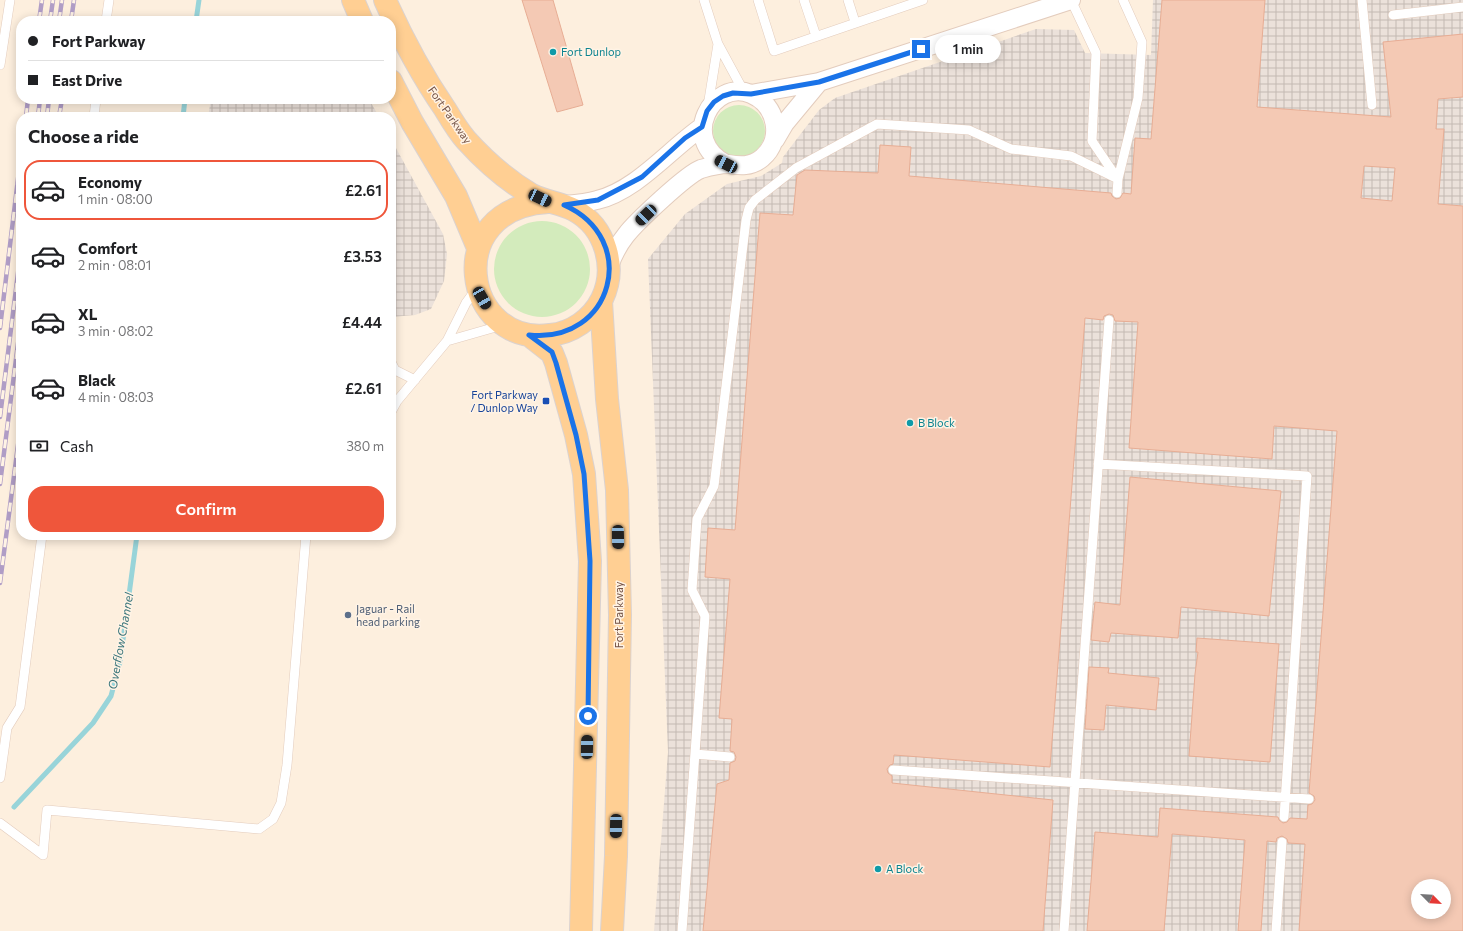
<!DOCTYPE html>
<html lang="en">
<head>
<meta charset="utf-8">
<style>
  body { margin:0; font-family:Commissioner,sans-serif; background:#f6f6f6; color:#202124; height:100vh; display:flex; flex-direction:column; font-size:15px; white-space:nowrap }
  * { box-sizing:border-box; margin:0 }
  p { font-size:13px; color:#757577 }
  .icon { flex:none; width:22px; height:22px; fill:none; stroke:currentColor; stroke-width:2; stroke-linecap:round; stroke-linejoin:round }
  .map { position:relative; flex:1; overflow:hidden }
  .side { position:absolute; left:16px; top:112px; width:380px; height:428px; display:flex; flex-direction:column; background:#fff; border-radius:16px; box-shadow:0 2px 10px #0003 }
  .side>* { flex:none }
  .banner { position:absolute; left:16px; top:16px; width:380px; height:88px; border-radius:16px; box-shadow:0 2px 10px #0003; display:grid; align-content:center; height:88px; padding:0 12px; background:#fff }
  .needle { width:26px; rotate:114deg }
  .controls { position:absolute; left:1411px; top:879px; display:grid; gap:8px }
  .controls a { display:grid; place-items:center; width:40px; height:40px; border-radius:50%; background:#fff; box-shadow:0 2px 10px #0003; font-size:20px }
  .end { position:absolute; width:18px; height:18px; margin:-9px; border:5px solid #1a73e8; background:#fff; box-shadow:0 0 0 2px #fff }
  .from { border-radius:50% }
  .bubble { position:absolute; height:28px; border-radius:14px; background:#fff; box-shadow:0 2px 10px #0003; font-size:13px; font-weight:600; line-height:28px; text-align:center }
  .car { position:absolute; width:12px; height:24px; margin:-12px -6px; border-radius:5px; box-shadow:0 0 3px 1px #0007; background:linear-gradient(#222 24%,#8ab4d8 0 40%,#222 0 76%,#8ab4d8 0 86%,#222 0) }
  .banner b { display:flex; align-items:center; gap:14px; height:38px; font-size:15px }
  .banner b+b { border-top:1px solid #e0e0e0 }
  .banner i { width:10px; height:10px; background:#202124 }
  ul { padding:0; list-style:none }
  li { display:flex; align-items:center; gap:12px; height:60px; margin:0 8px 6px; padding:0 4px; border:2px solid transparent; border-radius:16px }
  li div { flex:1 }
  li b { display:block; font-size:15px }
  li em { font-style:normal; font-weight:600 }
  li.current { border-color:#ef563b }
  li>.icon { width:36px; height:36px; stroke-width:1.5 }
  h2 { padding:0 12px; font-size:18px; line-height:48px }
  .pay { display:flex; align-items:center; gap:10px; height:44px; padding:0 12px; font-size:15px }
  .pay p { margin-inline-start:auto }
  .cta { display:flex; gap:8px; margin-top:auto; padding:8px 12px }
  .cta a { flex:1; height:46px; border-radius:16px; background:#ef563b; color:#fff; font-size:16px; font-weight:600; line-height:46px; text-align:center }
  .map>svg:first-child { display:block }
  .industrial { fill:url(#industrial-grid); fill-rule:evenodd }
  .grass { fill:#d3ebbc }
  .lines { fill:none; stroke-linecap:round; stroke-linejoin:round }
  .stream { stroke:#98d4d9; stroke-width:5 }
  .building { fill:#f4c9b4; stroke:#e7ad94; fill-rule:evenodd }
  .service-casing { stroke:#e3ccbd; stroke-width:10 }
  .minor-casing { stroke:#e3ccbd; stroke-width:20 }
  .primary-casing { stroke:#dbd2cf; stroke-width:24 }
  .service { stroke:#fff; stroke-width:9 }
  .minor { stroke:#fff; stroke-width:18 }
  .primary { stroke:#ffcf93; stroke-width:22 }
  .rail-casing { stroke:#b09dc6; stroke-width:4.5 }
  .rail { stroke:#fff3e5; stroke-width:3; stroke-dasharray:9; stroke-linecap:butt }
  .route { stroke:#1a73e8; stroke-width:5 }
  .culture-dot { fill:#0f9aa8; stroke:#fff3e5; stroke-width:1.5 }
  .transit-dot { fill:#1a4fb4; stroke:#fff3e5; stroke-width:1.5 }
  .service-dot { fill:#5c6f8a; stroke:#fff3e5; stroke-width:1.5 }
  .labels { text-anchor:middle; stroke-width:3; stroke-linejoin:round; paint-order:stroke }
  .culture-label { font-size:11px; fill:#0d838f; stroke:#fff3e5; text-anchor:start }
  .street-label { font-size:11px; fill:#745245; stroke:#fff3e5 }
  .transit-label { font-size:11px; fill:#164399; stroke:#fff3e5; text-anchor:end }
  .service-label { font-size:11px; fill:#4e5e75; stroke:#fff3e5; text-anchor:start }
  .water-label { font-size:12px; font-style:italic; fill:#39757b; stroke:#fff3e5 }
</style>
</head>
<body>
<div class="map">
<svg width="1463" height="931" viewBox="0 0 1463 931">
  <defs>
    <pattern id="industrial-grid" width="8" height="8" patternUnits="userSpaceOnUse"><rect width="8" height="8" fill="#ebe1da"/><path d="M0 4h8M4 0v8" fill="none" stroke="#c3b9b3"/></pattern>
  </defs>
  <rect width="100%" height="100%" fill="#fdefde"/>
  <path class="industrial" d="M 1153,0 L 1463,0 L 1463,931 L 654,931 L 668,752 L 648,259 L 685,214 L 727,184 L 761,176 L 782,163 L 783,157 L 819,110 L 835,98 L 1036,29 L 1074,30 L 1085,53 L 1151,55 ZM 1418,886 L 1444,886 L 1444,912 L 1418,912 Z
    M 211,99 L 369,99 L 379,117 L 208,117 Z
    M 391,139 L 443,234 L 447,254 L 444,281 L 431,309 L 415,315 L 391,317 Z"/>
  <path class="grass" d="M713 131a26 26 0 1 1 52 0a26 26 0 1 1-52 0Z
    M494 269a48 48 0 1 1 96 0a48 48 0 1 1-96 0Z"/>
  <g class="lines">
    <path class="stream" d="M 196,21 L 199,0
      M 183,117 L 185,99
      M 14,807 L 93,723 L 111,696 L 120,662 L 137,535"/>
  </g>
  <path class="building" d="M 522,0 L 553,0 L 583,105 L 557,112 Z
    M 1162,0 L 1265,0 L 1257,107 L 1391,117 L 1383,42 L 1463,34 L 1463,97 L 1438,99 L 1436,129 L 1444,129 L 1438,204 L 1463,206 L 1463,931 L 1299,931 L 1305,844 L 1288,843 L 1287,839 L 1282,836 L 1277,838 L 1276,842 L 1267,841 L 1261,931 L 1238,931 L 1245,840 L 1172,834 L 1164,931 L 1087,931 L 1095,832 L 1158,837 L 1160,808 L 1278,817 L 1279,820 L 1283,823 L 1287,822 L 1290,818 L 1307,819 L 1308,805 L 1312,804 L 1315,800 L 1314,796 L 1309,793 L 1337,431 L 1274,426 L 1272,459 L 1129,448 L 1138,322 L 1115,321 L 1113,315 L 1109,314 L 1104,316 L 1103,320 L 1085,318 L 1050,767 L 894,755 L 893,764 L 890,765 L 887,769 L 888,773 L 892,776 L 892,783 L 1053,800 L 1043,931 L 703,931 L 717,784 L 729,780 L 730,763 L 735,761 L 736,757 L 734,752 L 730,751 L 732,719 L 719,718 L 730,579 L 705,577 L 708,528 L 735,530 L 760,213 L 793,215 L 797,175 L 805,170 L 878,173 L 880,145 L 911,147 L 909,176 L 1111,193 L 1112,196 L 1116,199 L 1120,198 L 1123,193 L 1131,194 L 1135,138 L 1151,139 ZM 1364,166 L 1395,168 L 1392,201 L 1361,198 ZM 1418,886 L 1444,886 L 1444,912 L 1418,912 Z
    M 1130,477 L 1281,491 L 1269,616 L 1181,607 L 1178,638 L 1111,633 L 1109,642 L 1091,640 L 1095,602 L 1120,605 Z
    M 1197,638 L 1279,644 L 1270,762 L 1189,756 L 1195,674 L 1198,652 L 1196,652 Z
    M 1089,667 L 1109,668 L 1108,673 L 1159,678 L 1156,710 L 1106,705 L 1104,730 L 1085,729 Z"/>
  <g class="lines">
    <defs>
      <path id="service" d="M 704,0 L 718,44 L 744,92
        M 758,0 L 774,51 L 923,0
        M 804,0 L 816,36
        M 848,0 L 855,22
        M 1071,0 L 1096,53 L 1092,141 L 1117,178
        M 1362,0 L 1372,105
        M 1393,15 L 1463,7
        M 106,21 L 109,0
        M 0,65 L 10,0
        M 708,106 L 718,44
        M 94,117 L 96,99
        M 1117,193 L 1118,179 L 1138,98 L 1142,42 L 1123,0
        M 447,341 L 503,325
        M 391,362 L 395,370 L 415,380
        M 391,412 L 397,401 L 447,341 L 466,303 L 477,288
        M 1098,464 L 1307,476 L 1284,817
        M 695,754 L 730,757
        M 893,770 L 1309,799
        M 0,778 L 7,728 L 20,707 L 42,535
        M 0,823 L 43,855
        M 43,855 L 47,810 L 259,829 L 273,819 L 281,803 L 287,765 L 306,535
        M 682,931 L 705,616 L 692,590 L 697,519 L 714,486 L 746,220 L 749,208 L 755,200 L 796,168 L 877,124 L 969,130 L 1011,149 L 1071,156 L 1118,179
        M 1064,931 L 1109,320
        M 1276,931 L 1282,842"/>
      <path id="minor" d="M 751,94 L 819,82 L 1071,0
        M 775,140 L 785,123 L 819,82
        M 564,205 C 575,204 587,203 597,200 C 636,191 670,149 702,127
        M 609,266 C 613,255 618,245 626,235 C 636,222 687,174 701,169 C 708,167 720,164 728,164 C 740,166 751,167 762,158 C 784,139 777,105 751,94 C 712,78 679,140 726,164"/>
      <path id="primary" d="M 353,0 L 362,21
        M 385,0 C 402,38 421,74 445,109 C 451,119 458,131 466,140 C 485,161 508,181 532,195 C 546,202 561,203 574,210 C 606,227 617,268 602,299 C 592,319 572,333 550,335 C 463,347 440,208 548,202
        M 391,81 L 412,122 L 456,196 L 478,248
        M 601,301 L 607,399 L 617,490 L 620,615 L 616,856 L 612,931
        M 529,335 L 552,353 L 556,363 L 576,435 L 584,474 L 590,561 L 581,931"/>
    </defs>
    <use href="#service" class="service-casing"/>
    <use href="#minor" class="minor-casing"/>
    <use href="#primary" class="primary-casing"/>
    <use href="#service" class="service"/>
    <use href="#minor" class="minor"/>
    <use href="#primary" class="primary"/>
    <defs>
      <path id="rail" d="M 39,21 L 42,0
        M 50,21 L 53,0
        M 59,21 L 62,0
        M 71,21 L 74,0
        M 26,117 L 28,99
        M 38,117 L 40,99
        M 47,117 L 49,99
        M 59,117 L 62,99
        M 0,328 L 21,154
        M 0,417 L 21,249
        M 0,484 L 21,320
        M 0,583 L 21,422"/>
    </defs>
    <use href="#rail" class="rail-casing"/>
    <use href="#rail" class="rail"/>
  </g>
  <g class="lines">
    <path class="route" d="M 588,716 L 590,561 L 584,474 L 576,435 L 556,363 L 552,352 L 529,335 C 613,344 641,239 564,205 L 598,200 L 642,177 L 685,138 L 702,127 L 707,111 L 714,102 L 723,96 L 733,93 L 751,94 L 819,82 L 921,49"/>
  </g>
  <g class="culture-dot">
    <circle cx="553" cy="52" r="4"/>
    <circle cx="910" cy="423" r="4"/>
    <circle cx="878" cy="869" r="4"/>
  </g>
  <rect class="transit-dot" x="542" y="397" width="8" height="8" rx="2"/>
  <circle class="service-dot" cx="348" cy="615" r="4"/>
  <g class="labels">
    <g class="culture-label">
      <text x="561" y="56">Fort Dunlop</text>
      <text x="918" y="427">B Block</text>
      <text x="886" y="873">A Block</text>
    </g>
    <g class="street-label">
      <text transform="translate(450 115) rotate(55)" y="4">Fort Parkway</text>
      <text transform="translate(619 615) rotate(-90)" y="4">Fort Parkway</text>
    </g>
    <g class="transit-label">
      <text x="538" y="399">Fort Parkway<tspan x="538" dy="13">/ Dunlop Way</tspan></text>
    </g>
    <g class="service-label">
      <text x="356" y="613">Jaguar - Rail<tspan x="356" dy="13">head parking</tspan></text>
    </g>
    <g class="water-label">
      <text transform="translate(121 641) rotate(-80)" y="4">Overflow Channel</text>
    </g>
  </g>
</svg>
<div class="controls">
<a><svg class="needle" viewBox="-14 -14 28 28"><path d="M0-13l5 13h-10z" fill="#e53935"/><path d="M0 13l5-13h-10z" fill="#757577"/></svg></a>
</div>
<i class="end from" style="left:588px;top:716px"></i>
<i class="end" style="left:921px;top:49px"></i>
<div class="bubble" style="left:935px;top:35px;width:66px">1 min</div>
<i class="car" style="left:726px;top:164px;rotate:297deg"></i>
<i class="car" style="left:540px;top:198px;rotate:115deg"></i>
<i class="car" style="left:646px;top:215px;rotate:226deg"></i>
<i class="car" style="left:482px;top:298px;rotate:150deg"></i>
<i class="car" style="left:618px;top:537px;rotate:179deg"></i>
<i class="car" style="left:587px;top:747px;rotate:1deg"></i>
<i class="car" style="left:616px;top:826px;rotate:181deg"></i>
<div class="banner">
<b><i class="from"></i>Fort Parkway</b>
<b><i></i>East Drive</b>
</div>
<section class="side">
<h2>Choose a ride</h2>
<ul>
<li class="current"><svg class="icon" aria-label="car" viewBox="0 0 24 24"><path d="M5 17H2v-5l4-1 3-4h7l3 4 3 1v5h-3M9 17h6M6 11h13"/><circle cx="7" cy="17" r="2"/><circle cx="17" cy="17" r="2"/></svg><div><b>Economy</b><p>1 min · 08:00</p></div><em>£2.61</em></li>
<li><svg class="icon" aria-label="car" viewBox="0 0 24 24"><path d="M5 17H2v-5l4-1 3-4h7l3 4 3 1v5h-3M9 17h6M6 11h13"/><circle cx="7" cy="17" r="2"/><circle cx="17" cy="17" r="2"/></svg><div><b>Comfort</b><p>2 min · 08:01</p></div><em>£3.53</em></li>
<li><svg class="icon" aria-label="car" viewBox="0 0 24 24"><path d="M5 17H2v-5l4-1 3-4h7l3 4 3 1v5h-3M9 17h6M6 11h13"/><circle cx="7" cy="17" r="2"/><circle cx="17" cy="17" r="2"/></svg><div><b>XL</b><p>3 min · 08:02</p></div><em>£4.44</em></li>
<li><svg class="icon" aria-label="car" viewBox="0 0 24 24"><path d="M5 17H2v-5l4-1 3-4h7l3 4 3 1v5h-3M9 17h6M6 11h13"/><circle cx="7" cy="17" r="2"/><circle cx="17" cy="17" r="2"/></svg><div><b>Black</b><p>4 min · 08:03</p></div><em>£2.61</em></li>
</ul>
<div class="pay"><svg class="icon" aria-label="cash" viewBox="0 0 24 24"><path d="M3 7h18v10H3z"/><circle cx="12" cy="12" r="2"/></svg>Cash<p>380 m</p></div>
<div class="cta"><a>Confirm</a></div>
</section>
</div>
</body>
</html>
